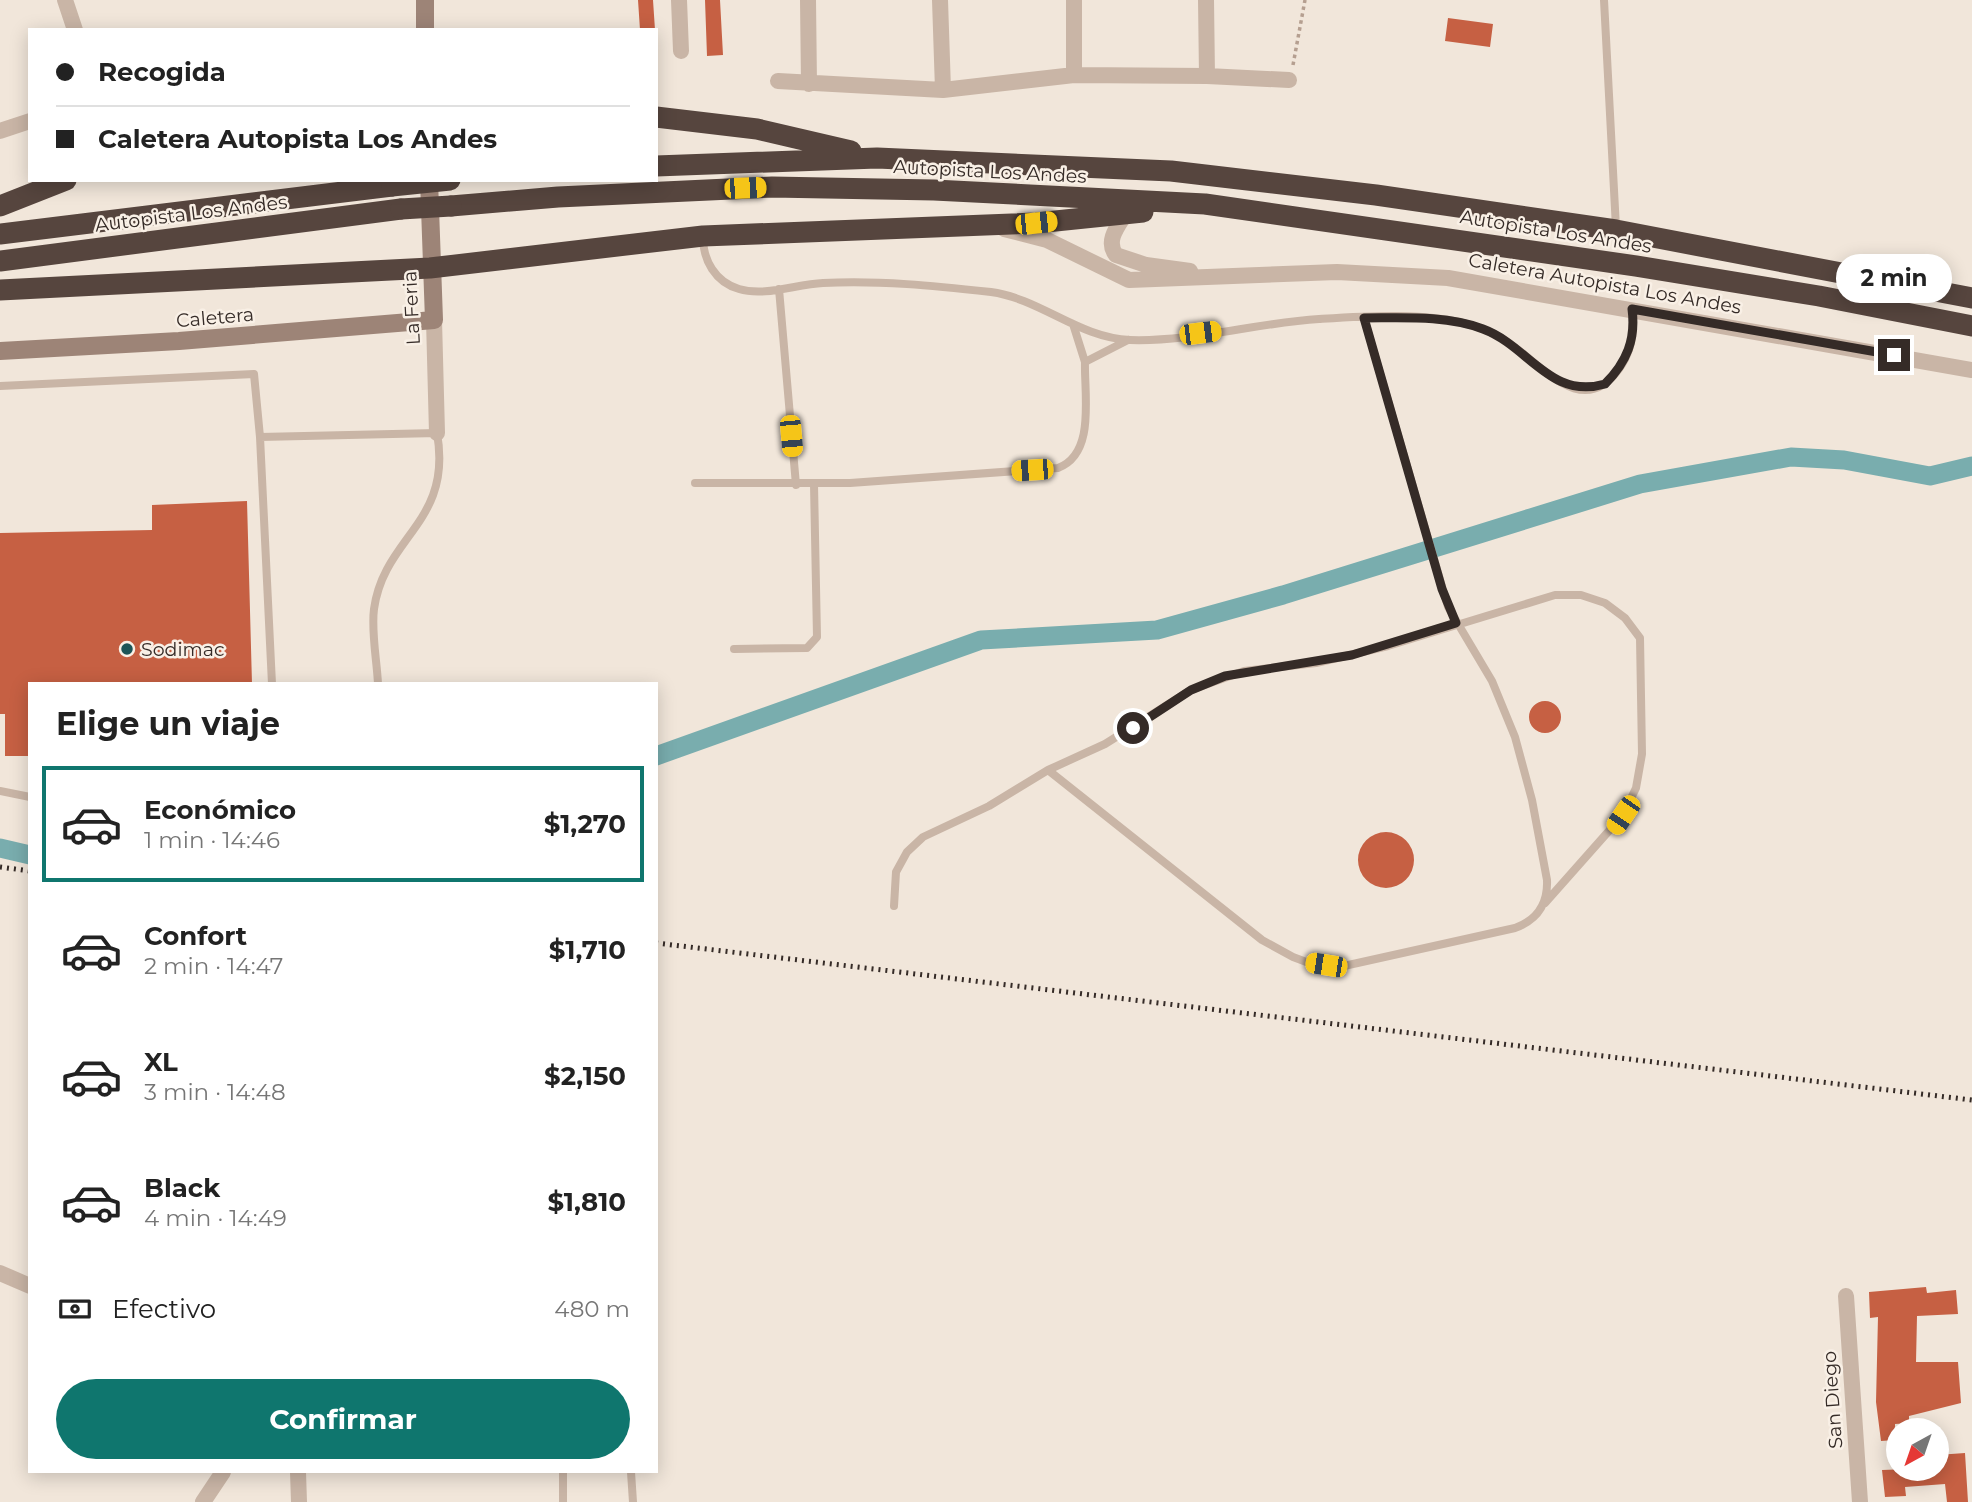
<!DOCTYPE html>
<html lang="es">
<head>
<meta charset="utf-8">
<style>
  body { margin:0; font-family:Montserrat,sans-serif; background:#f2f2f2; color:#222; height:100vh; display:flex; flex-direction:column; font-size:26px; white-space:nowrap }
  * { box-sizing:border-box; margin:0 }
  p { font-size:23px; color:#767676 }
  .icon { flex:none; width:38px; height:38px; fill:none; stroke:currentColor; stroke-width:2; stroke-linecap:round; stroke-linejoin:round }
  .map { position:relative; flex:1; overflow:hidden }
  .sheet { position:absolute; left:28px; top:682px; width:630px; height:791px; display:flex; flex-direction:column; background:#fff; border-radius:0px; box-shadow:0 4px 18px #0003 }
  .sheet>* { flex:none }
  .banner { position:absolute; left:28px; top:28px; width:630px; height:154px; border-radius:0px; box-shadow:0 4px 18px #0003; display:grid; align-content:center; height:154px; padding:0 28px; background:#fff }
  .needle { width:46px; rotate:220deg }
  .fabs { position:absolute; left:1886px; top:1418px; display:grid; gap:14px }
  .fabs a { display:grid; place-items:center; width:63px; height:63px; border-radius:50%; background:#fff; box-shadow:0 4px 18px #0003; font-size:35px }
  .end { position:absolute; width:32px; height:32px; margin:-16px; border:9px solid #352b27; background:#fff; box-shadow:0 0 0 4px #fff }
  .from { border-radius:50% }
  .bubble { position:absolute; height:49px; border-radius:24px; background:#fff; box-shadow:0 4px 18px #0003; font-size:23px; font-weight:700; line-height:49px; text-align:center }
  .car { position:absolute; width:21px; height:42px; margin:-21px -10px; border-radius:9px; box-shadow:0 0 5px 2px #0007; background:linear-gradient(#f5c518 24%,#345 0 40%,#f5c518 0 76%,#345 0 86%,#f5c518 0) }
  .banner b { display:flex; align-items:center; gap:24px; height:66px; font-size:26px }
  .banner b+b { border-top:2px solid #e0e0e0 }
  .banner i { width:18px; height:18px; background:#222 }
  ul { padding:0; list-style:none }
  li { display:flex; align-items:center; gap:21px; height:116px; margin:0 14px 10px; padding:0 14px; border:4px solid transparent; border-radius:0px }
  li div { flex:1 }
  li b { display:block; font-size:26px }
  li em { font-style:normal; font-weight:700 }
  li.selected { border-color:#0f766e }
  li>.icon { width:63px; height:63px; stroke-width:1.5 }
  h2 { padding:0 28px; font-size:32px; line-height:84px }
  .pay { display:flex; align-items:center; gap:18px; height:77px; padding:0 28px; font-size:26px }
  .pay p { margin-inline-start:auto }
  .cta { display:flex; gap:14px; margin-top:auto; padding:14px 28px }
  .cta a { flex:1; height:80px; border-radius:42px; background:#0f766e; color:#fff; font-size:28px; font-weight:700; line-height:80px; text-align:center }
  .map>svg:first-child { display:block }
  .lines { fill:none; stroke-linecap:round; stroke-linejoin:round }
  .canal { stroke:#79adae; stroke-width:19 }
  .building { fill:#c66043 }
  .path { stroke:#b59f90; stroke-width:3.5; stroke-dasharray:3.5 3.5; stroke-linecap:butt }
  .service { stroke:#c9b5a6; stroke-width:8 }
  .minor { stroke:#c9b5a6; stroke-width:16 }
  .secondary { stroke:#9d8477; stroke-width:18 }
  .motorway { stroke:#56453e; stroke-width:21 }
  .rail { stroke:#352b27; stroke-width:5; stroke-dasharray:2 5; stroke-linecap:butt }
  .motorway-bridge { stroke:#56453e; stroke-width:21 }
  .route { stroke:#352b27; stroke-width:9 }
  .poi-dot { fill:#1c5457; stroke:#f9f0e6; stroke-width:2.5 }
  .labels { text-anchor:middle; stroke-width:5; stroke-linejoin:round; paint-order:stroke }
  .street-label { font-size:19px; fill:#352b27; stroke:#f9f0e6 }
  .poi-label { font-size:19px; fill:#352b27; stroke:#f9f0e6; text-anchor:start }
</style>
</head>
<body>
<div class="map">
<svg width="1972" height="1502" viewBox="0 0 1972 1502">
  <rect width="100%" height="100%" fill="#f1e6da"/>
  <g class="lines">
    <path class="canal" d="M 656,756 L 981,640 L 1157,630 L 1283,595 L 1640,484 L 1791,457 L 1844,460 L 1930,476 L 1972,466
      M 0,848 L 30,855"/>
  </g>
  <path class="building" d="M 638,0 L 653,0 L 655,30 L 640,30 Z
    M 705,0 L 720,0 L 723,55 L 707,56 Z
    M 1448,18 L 1493,24 L 1490,47 L 1445,41 Z
    M 247,501 L 252,684 L 30,684 L 30,756 L 5,756 L 5,714 L 0,714 L 0,533 L 152,530 L 152,505 Z
    M1529 717a16 16 0 1 1 32 0a16 16 0 1 1-32 0Z
    M1358 860a28 28 0 1 1 56 0a28 28 0 1 1-56 0Z
    M 1926,1287 L 1927,1293 L 1956,1290 L 1958,1314 L 1917,1316 L 1916,1362 L 1958,1362 L 1961,1403 L 1909,1416 L 1909,1423 L 1895,1424 L 1895,1440 L 1881,1441 L 1876,1402 L 1878,1317 L 1870,1318 L 1869,1292 Z
    M 1965,1453 L 1968,1502 L 1947,1502 L 1945,1484 L 1905,1487 L 1906,1496 L 1885,1497 L 1882,1470 L 1937,1468 L 1937,1455 Z"/>
  <g class="lines">
    <path class="path" d="M 1293,65 L 1305,0"/>
    <path class="service" d="M 1604,0 L 1616,228
      M 703,237 C 703,260 715,282 739,289 C 765,297 796,284 823,283 C 878,280 936,286 991,292 C 1041,299 1079,338 1130,340 C 1192,342 1256,323 1319,319 C 1367,316 1425,312 1471,325 C 1485,329 1498,335 1509,343 C 1540,363 1582,421 1619,369 C 1632,351 1635,330 1632,309
      M 779,289 L 796,485
      M 1073,324 L 1085,362 L 1128,340
      M 0,386 L 254,374 L 260,437
      M 695,483 L 850,483 L 1058,468 C 1096,454 1084,395 1085,362
      M 734,649 L 807,648 L 817,637 L 814,484
      M 272,684 L 260,437 L 437,433 C 453,523 384,536 374,609 C 371,632 377,661 378,684
      M 1048,770 L 1262,940 L 1293,957 L 1309,963 L 1344,966 L 1515,928 C 1537,920 1548,904 1547,880 L 1532,800 L 1515,737 L 1492,681 L 1448,607 L 1364,318
      M 0,791 L 30,797
      M 894,906 L 896,872 L 907,852 L 923,837 L 989,806 L 1048,770 L 1105,744 L 1191,690 L 1244,671 L 1316,663 L 1388,646 L 1555,595 L 1581,595 L 1605,603 L 1625,618 L 1640,638 L 1642,754 L 1636,788 L 1623,815 L 1545,903
      M 631,1472 L 633,1502
      M 563,1502 L 563,1472"/>
    <path class="minor" d="M 65,0 L 75,30
      M 679,0 L 681,51
      M 808,0 L 809,84
      M 940,0 L 943,90
      M 1074,0 L 1074,75
      M 1206,0 L 1207,76
      M 778,81 L 943,90 L 1074,75 L 1207,76 L 1289,80
      M 0,131 L 30,121
      M 1126,213 C 1118,226 1105,241 1116,255 L 1146,265 L 1190,271
      M 1004,229 L 1047,240 L 1129,280 L 1337,272 L 1448,278 L 1972,370
      M 434,320 L 437,433
      M 0,1273 L 30,1286
      M 1846,1296 L 1860,1502
      M 298,1472 L 299,1502
      M 203,1502 L 223,1472"/>
    <path class="secondary" d="M 425,0 L 425,30
      M 0,351 L 179,341 L 434,320 L 429,180"/>
    <path class="motorway" d="M 656,117 L 757,129 L 851,151
      M 656,166 L 877,158 L 1171,171 L 1376,195 L 1616,230 L 1972,298
      M 0,206 L 66,180
      M 451,206 L 558,197 L 772,187 L 934,190 L 1205,204 L 1636,266 L 1819,296 L 1972,326
      M 0,234 L 392,186
      M 0,261 L 401,209
      M 0,290 L 430,268 L 703,236 L 1036,223 L 1143,212"/>
    <path class="rail" d="M 0,867 L 30,871
      M 656,943 L 1972,1100"/>
    <path class="motorway-bridge" d="M 392,186 L 450,180
      M 401,209 L 451,206"/>
  </g>
  <g class="lines">
    <path class="route" d="M 1133,728 L 1191,690 L 1225,676 L 1352,655 L 1456,623 L 1442,589 L 1364,318 C 1402,318 1446,315 1483,329 C 1529,346 1550,400 1605,384 C 1627,362 1636,339 1632,309 L 1894,355"/>
  </g>
  <circle class="poi-dot" cx="127" cy="649" r="7"/>
  <g class="labels">
    <g class="street-label">
      <text transform="translate(990 171) rotate(3)" y="7">Autopista Los Andes</text>
      <text transform="translate(191 213) rotate(-7)" y="7">Autopista Los Andes</text>
      <text transform="translate(1556 231) rotate(9)" y="7">Autopista Los Andes</text>
      <text transform="translate(1605 283) rotate(10)" y="7">Caletera Autopista Los Andes</text>
      <text transform="translate(411 308) rotate(-93)" y="7">La Feria</text>
      <text transform="translate(215 317) rotate(-5)" y="7">Caletera</text>
      <text transform="translate(1832 1400) rotate(-94)" y="7">San Diego</text>
    </g>
    <g class="poi-label">
      <text x="141" y="656">Sodimac</text>
    </g>
  </g>
</svg>
<div class="fabs">
<a><svg class="needle" viewBox="-14 -14 28 28"><path d="M0-13l5 13h-10z" fill="#e53935"/><path d="M0 13l5-13h-10z" fill="#767676"/></svg></a>
</div>
<i class="end from" style="left:1133px;top:728px"></i>
<i class="end" style="left:1894px;top:355px"></i>
<div class="bubble" style="left:1836px;top:254px;width:116px">2 min</div>
<i class="car" style="left:745px;top:188px;rotate:88deg"></i>
<i class="car" style="left:1036px;top:223px;rotate:84deg"></i>
<i class="car" style="left:1200px;top:333px;rotate:83deg"></i>
<i class="car" style="left:791px;top:436px;rotate:175deg"></i>
<i class="car" style="left:1032px;top:470px;rotate:266deg"></i>
<i class="car" style="left:1623px;top:815px;rotate:214deg"></i>
<i class="car" style="left:1326px;top:965px;rotate:279deg"></i>
<div class="banner">
<b><i class="from"></i>Recogida</b>
<b><i></i>Caletera Autopista Los Andes</b>
</div>
<section class="sheet">
<h2>Elige un viaje</h2>
<ul>
<li class="selected"><svg class="icon" aria-label="car" viewBox="0 0 24 24"><path d="M5 17H2v-5l4-1 3-4h7l3 4 3 1v5h-3M9 17h6M6 11h13"/><circle cx="7" cy="17" r="2"/><circle cx="17" cy="17" r="2"/></svg><div><b>Económico</b><p>1 min · 14:46</p></div><em>$1,270</em></li>
<li><svg class="icon" aria-label="car" viewBox="0 0 24 24"><path d="M5 17H2v-5l4-1 3-4h7l3 4 3 1v5h-3M9 17h6M6 11h13"/><circle cx="7" cy="17" r="2"/><circle cx="17" cy="17" r="2"/></svg><div><b>Confort</b><p>2 min · 14:47</p></div><em>$1,710</em></li>
<li><svg class="icon" aria-label="car" viewBox="0 0 24 24"><path d="M5 17H2v-5l4-1 3-4h7l3 4 3 1v5h-3M9 17h6M6 11h13"/><circle cx="7" cy="17" r="2"/><circle cx="17" cy="17" r="2"/></svg><div><b>XL</b><p>3 min · 14:48</p></div><em>$2,150</em></li>
<li><svg class="icon" aria-label="car" viewBox="0 0 24 24"><path d="M5 17H2v-5l4-1 3-4h7l3 4 3 1v5h-3M9 17h6M6 11h13"/><circle cx="7" cy="17" r="2"/><circle cx="17" cy="17" r="2"/></svg><div><b>Black</b><p>4 min · 14:49</p></div><em>$1,810</em></li>
</ul>
<div class="pay"><svg class="icon" aria-label="cash" viewBox="0 0 24 24"><path d="M3 7h18v10H3z"/><circle cx="12" cy="12" r="2"/></svg>Efectivo<p>480 m</p></div>
<div class="cta"><a>Confirmar</a></div>
</section>
</div>
</body>
</html>
